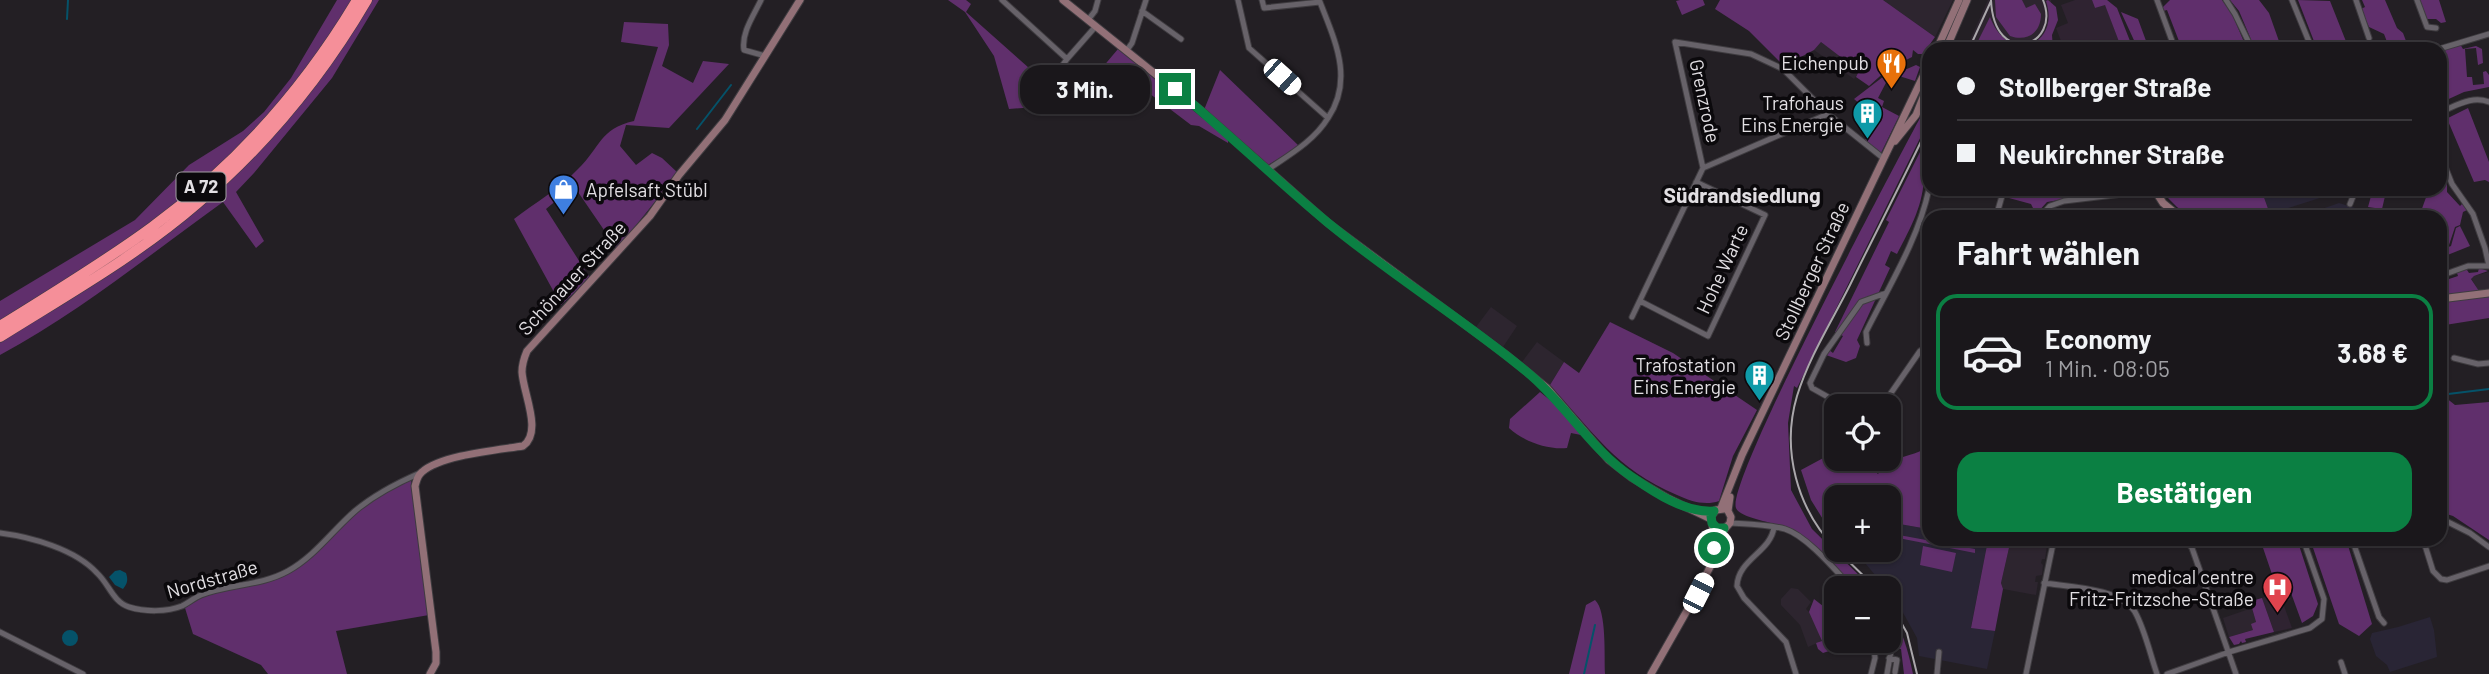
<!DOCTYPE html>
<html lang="de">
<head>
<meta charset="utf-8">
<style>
  body { margin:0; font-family:Barlow,sans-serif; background:#272428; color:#f1f3f6; height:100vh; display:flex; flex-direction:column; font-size:26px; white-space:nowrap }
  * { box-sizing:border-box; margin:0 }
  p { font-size:23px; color:#9f9fa3 }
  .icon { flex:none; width:38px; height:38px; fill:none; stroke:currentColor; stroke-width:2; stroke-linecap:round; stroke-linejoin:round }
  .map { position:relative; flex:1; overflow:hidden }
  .sheet { position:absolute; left:1922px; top:210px; width:525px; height:336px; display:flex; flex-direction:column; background:#1a171b; border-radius:21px; box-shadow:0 2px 5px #0004,0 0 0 2px #38363a }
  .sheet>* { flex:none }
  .top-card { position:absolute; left:1922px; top:42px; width:525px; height:154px; border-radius:21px; box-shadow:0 2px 5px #0004,0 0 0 2px #38363a; display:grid; align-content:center; height:154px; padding:0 35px; background:#1a171b }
  .tools { position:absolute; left:1824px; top:394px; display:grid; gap:14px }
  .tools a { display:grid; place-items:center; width:77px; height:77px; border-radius:14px; background:#1a171b; box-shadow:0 2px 5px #0004,0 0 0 2px #38363a; font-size:35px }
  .end { position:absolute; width:32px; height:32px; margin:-16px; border:9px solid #0b8043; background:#fff; box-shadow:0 0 0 4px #fff }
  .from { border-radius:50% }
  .bubble { position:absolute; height:49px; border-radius:21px; background:#1a171b; box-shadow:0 2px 5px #0004,0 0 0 2px #38363a; font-size:23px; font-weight:700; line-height:49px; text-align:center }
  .car { position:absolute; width:21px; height:42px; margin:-21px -10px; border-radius:9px; box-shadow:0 0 5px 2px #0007; background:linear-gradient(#fff 24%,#345 0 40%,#fff 0 76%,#345 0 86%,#fff 0) }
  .top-card b { display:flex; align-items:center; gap:24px; height:66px; font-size:26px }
  .top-card b+b { border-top:2px solid #38363a }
  .top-card i { width:18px; height:18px; background:#f1f3f6 }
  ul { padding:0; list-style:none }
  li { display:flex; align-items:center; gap:21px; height:116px; margin:0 14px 10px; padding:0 21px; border:4px solid transparent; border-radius:21px }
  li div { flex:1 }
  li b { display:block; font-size:26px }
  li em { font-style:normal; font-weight:700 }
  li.selected { border-color:#0b8043 }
  li>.icon { width:63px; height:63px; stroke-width:1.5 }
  h2 { padding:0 35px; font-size:32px; line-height:84px }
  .action { display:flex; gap:14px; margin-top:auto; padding:14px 35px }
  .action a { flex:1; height:80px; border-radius:21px; background:#0b8043; color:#fff; font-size:28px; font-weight:700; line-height:80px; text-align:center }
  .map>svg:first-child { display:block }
  .built { fill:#2d252f }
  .education { fill:#292535 }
  .medical { fill:#2f2331 }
  .green { fill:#602f6c }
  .water { fill:#055269 }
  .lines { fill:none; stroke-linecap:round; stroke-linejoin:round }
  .stream { stroke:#055269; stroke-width:2 }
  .street-casing { stroke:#3f3c40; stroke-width:7 }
  .secondary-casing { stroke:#3f3c40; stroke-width:9 }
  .highway-casing { stroke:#3f3c40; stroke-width:11 }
  .street { stroke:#676269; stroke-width:5 }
  .secondary { stroke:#927077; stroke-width:7 }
  .highway { stroke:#f58f99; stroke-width:10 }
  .tram { stroke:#aaa7ab; stroke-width:2 }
  .route { stroke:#0b8043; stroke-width:9 }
  .labels { text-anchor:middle; stroke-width:7; stroke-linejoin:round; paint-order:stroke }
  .shield { fill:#0b090c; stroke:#a29fa2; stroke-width:2 }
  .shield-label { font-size:18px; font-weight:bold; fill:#e2dfe3 }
  .poi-label { font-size:19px; fill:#e2dfe3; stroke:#0b090c; text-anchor:end }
  .street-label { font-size:19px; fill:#e2dfe3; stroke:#0b090c }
  .neighbourhood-label { font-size:21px; font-weight:bold; fill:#e2dfe3; stroke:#0b090c }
</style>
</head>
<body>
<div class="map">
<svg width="2489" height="674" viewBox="0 0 2489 674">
  <rect width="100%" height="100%" fill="#231f24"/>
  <path class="built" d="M 1883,0 L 1953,0 L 1935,37 Z
    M 1988,0 L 2051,0 L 2051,47 L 1966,49 Z
    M 1821,42 L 1860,71 L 1854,79 L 1814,50 Z
    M 2489,272 L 2489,292 L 2481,295 L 2471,278 L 2474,276 Z
    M 1491,307 L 1517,326 L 1503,347 L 1476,327 Z
    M 1537,342 L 1564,362 L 1550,385 L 1522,362 Z
    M 2011,539 L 2047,546 L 2045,559 L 2042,559 L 2041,563 L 2043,565 L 2042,575 L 2036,576 L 2035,582 L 2038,582 L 2036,595 L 2003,589 L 2001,583 Z
    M 1791,588 L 1798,589 L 1811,602 L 1806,609 L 1812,615 L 1822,641 L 1808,647 L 1800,625 L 1781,605 L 1781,599 Z
    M 2252,608 L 2256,622 L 2253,630 L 2229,637 L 2223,618 Z"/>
  <path class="education" d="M 2261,189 L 2348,189 L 2270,214 Z
    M 2339,203 L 2368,212 L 2366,217 L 2299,217 Z
    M 1888,522 L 1928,529 L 1928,539 L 1988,540 L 1971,627 L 1995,631 L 1987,669 L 1919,656 L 1917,638 L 1896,600 L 1865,563 L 1867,555 L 1874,556 L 1876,550 L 1888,550 Z
    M 2430,617 L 2434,630 L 2437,657 L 2390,672 L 2387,665 L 2376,656 L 2370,639 L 2372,633 L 2398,627 Z"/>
  <path class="medical" d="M 2075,0 L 2092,0 L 2095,8 L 2105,4 L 2121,47 L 2129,44 L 2131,49 L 2064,49 L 2056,28 L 2068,23 L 2061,5 Z
    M 2275,593 L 2287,593 L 2291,599 L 2283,603 L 2292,628 L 2274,632 L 2262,598 Z"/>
  <path class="green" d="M 337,0 L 379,0 L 332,78 L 254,173 L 236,192 L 264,241 L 256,248 L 223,202 C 149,255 80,312 0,355 L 0,301 L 135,220 L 189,165 L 243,131 L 264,112 L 291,78 Z
    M 948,0 L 966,0 L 971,4 L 966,12 L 1064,99 L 1075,100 L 1118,49 L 1228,139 L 1228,143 L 1199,126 L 1191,125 L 1112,65 L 1077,104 L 1009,109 L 994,56 L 965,12 Z
    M 1680,0 L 1703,0 L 1705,5 L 1682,15 L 1676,1 Z
    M 1720,0 L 1883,0 L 1935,37 L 1923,54 L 1918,54 L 1913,50 L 1912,57 L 1888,69 L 1869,86 L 1856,77 L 1859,71 L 1821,42 L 1814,50 L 1784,66 L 1749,31 L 1715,9 Z
    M 1995,0 L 2022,0 L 2026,8 L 2035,4 L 2041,14 C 2041,33 2027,42 2010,36 L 1996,17 Z
    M 2048,0 L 2056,7 L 2058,20 L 2052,35 L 2053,49 L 1974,49 L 1990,17 C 2008,65 2061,46 2046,1 Z
    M 2092,0 L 2107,0 L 2117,8 L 2130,41 L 2136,49 L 2131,49 L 2129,44 L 2121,47 L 2105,5 L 2095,8 Z
    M 2170,0 L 2222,0 L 2232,14 L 2247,49 L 2182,49 L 2167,10 L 2163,11 L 2162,8 Z
    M 2230,0 L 2259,0 L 2269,13 L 2280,44 L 2284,49 L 2255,49 L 2239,11 Z
    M 2298,0 L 2330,1 L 2349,49 L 2317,49 Z
    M 2362,0 L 2385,0 L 2397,28 L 2403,33 L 2409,49 L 2385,49 L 2389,47 L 2384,34 L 2369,27 L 2361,9 L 2365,7 Z
    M 2419,0 L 2439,0 L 2446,22 L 2441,23 L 2436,19 L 2426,19 Z
    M 2121,12 L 2138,19 L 2149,49 L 2138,49 Z
    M 624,22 L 668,24 L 669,45 L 662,66 L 693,83 L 703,61 L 729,64 L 669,128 L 626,125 L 620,146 L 636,165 L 652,153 L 662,158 L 678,173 L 617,249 L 578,192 L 570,189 L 546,209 L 590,278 L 561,305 L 514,219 C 535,203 560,188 578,169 C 601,147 599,129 634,121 L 658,47 L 621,42 Z
    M 2460,44 L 2463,49 L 2476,46 L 2482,49 L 2483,63 L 2478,65 L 2476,48 L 2465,49 L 2467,77 L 2472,77 L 2473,85 L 2484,84 L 2483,72 L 2486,71 L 2489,75 L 2489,87 L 2464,92 L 2440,103 L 2440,52 Z
    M 1916,65 L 1920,67 L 1915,81 L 1899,76 L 1900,72 Z
    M 1220,70 L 1299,146 L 1268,165 L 1204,110 Z
    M 1888,73 L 1889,77 L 1878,98 L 1884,101 L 1882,107 L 1899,116 L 1881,153 L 1865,140 L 1879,120 L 1854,99 Z
    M 1928,103 L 1928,122 L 1797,388 L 1794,386 L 1788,423 L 1791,490 L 1812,529 L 1872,588 L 1854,588 C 1841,575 1807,536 1793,530 C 1780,523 1740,519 1736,508 C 1725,482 1904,148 1928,103 Z
    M 2468,108 L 2489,162 L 2489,182 L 2485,180 L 2474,182 L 2448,121 L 2448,118 Z
    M 1928,136 L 1924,171 L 1928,173 L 1924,174 C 1924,204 1911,227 1897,254 L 1891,251 L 1885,265 L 1890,268 L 1857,340 L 1860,346 L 1856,358 L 1846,362 L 1826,355 L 1829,350 L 1833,353 L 1843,336 L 1835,332 L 1889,222 L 1886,220 Z
    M 2440,171 L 2444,183 L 2447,182 L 2447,192 L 2460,206 L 2462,204 L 2467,210 L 2463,212 L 2460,225 L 2455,227 L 2449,245 L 2440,249 L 2440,217 L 2419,217 L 2429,189 L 2440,189 Z
    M 2012,189 L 2110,189 L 2071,194 L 2071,198 L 2047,202 L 2036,214 L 2031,204 L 2009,198 Z
    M 2201,189 L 2261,189 L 2271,217 L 2191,217 L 2177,207 L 2168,198 Z
    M 2373,189 L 2391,189 L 2390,192 L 2386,192 L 2382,209 L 2368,207 Z
    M 2460,226 L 2470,246 L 2445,256 L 2443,249 L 2451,246 L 2456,228 Z
    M 2479,268 L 2488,271 L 2474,276 L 2471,279 L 2481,294 L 2489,295 L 2489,318 L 2445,325 L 2440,304 L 2442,288 L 2440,282 L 2458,276 L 2456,270 L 2467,270 L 2469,273 L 2478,272 Z
    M 1610,322 L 1673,353 L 1757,410 L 1733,456 L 1719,501 C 1705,506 1690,501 1677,495 C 1616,469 1593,432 1550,385 L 1564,362 L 1579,373 Z
    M 1540,392 L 1561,409 L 1581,435 L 1571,433 L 1567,448 C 1547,450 1523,441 1509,428 L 1510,419 Z
    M 2440,393 L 2455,405 L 2489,402 L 2489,540 L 2453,516 L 2440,512 Z
    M 1835,442 L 1836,458 L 1860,459 L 1878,474 C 1893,454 1909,459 1928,447 L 1928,529 L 1888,522 L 1888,497 L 1836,497 L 1836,539 L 1834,537 L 1811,500 L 1801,470 L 1827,456 Z
    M 411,479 L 419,549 L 429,615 L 336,631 L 347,674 L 268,674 L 261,665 L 193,634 L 185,608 C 193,603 201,597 209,595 C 235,587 263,587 287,573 C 315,558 333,534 356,513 C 372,499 393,489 411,479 Z
    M 1888,533 L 1975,549 L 1975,553 L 1888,536 Z
    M 1984,539 L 2011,539 L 2001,583 L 2003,589 L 1995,631 L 1971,628 L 1988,540 Z
    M 2260,539 L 2297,539 L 2318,604 L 2313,616 L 2302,623 L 2291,593 L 2277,589 Z
    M 2310,539 L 2346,539 L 2372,624 L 2359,636 L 2339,624 Z
    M 1923,546 L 1956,553 L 1952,572 L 1920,565 Z
    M 2262,598 L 2274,632 L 2245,639 L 2246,642 L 2242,643 L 2241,641 L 2239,644 L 2234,645 L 2229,637 L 2253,630 L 2251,624 L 2256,622 L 2252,608 L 2255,600 Z
    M 1814,599 L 1828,610 C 1827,624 1832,636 1829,651 L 1823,653 L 1818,649 L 1816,643 L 1822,641 L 1809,612 Z
    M 1595,600 C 1607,611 1604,656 1605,674 L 1569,674 L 1586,605 Z
    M 1888,607 C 1902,628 1908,650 1913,674 L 1904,674 L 1901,649 L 1893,648 L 1888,632 Z"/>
  <path class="water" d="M 120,570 L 126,573 C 128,579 128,583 123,589 L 115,585 L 109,577 L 115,571 Z
    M62 638a8 8 0 1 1 16 0a8 8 0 1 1-16 0Z"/>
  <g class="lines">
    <path class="stream" d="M 67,19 L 68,0
      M 697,129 L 731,85
      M 2440,395 L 2489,389
      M 1584,674 L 1595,625"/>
    <defs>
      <path id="street" d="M 761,0 C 754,15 741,33 744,50 L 765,56
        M 1002,0 L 1067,59 L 1096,26
        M 1238,0 L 1249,48 L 1328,118 C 1314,141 1289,155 1267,170
        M 1262,0 L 1264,8 L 1320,2 C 1335,41 1354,79 1328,118
        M 2157,0 L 2175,49
        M 2226,0 L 2235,14 L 2252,49
        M 2292,0 L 2312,49
        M 2356,0 L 2369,38
        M 2417,0 L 2427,27 L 2436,28
        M 1142,11 L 1181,39
        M 1088,20 L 1095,11 L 1098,0
        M 2428,49 L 2436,46 L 2438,49
        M 2439,49 L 2489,34
        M 1127,50 L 1132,43 L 1146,0
        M 1057,73 L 1067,59
        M 2440,112 C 2456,106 2472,95 2489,102
        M 2440,154 L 2452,184 L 2473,214 L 2485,248 L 2489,266
        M 1703,168 L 1675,42 L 1751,54 L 1783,69 L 1828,114 L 1883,158
        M 2350,204 L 2356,189
        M 1996,217 L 2004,189
        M 2040,217 L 2050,206 L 2064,201 L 2165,189
        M 2440,276 L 2468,266 L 2489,266
        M 1640,301 L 1708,336 L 1765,215 L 1696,182
        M 1632,317 L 1703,168 L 1828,114
        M 1867,343 L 1866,332 C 1889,286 1918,240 1929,189
        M 2454,358 L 2478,364 L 2489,363
        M 1844,406 L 1812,388 L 1810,383 L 1824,354 L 1861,302 L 1886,293
        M 1882,406 L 1920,351 L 1928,346
        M 2440,518 L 2470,533 L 2489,547
        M 1730,523 C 1748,524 1767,524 1785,529 C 1807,536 1836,571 1852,588
        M 1774,527 C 1771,552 1738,559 1737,586 L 1744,598 L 1786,642 L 1796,674
        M 0,533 C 31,537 75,549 97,573 C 109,584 113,602 129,607 C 145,612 167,612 182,606 C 188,603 194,598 201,595 C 229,584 261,586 288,571 C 315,556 332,531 355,511 C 374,495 397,483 420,473
        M 2185,539 L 2192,548 L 2236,674
        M 2352,539 L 2379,617 L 2384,623
        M 2423,539 L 2433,571 L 2441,579 L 2447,580 L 2489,566
        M 2044,583 C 2070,587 2120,588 2135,612 C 2145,630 2150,654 2157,674
        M 0,632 L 83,674
        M 1889,658 L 1897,660 L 1895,672
        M 2341,662 L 2345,674
        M 1871,674 L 1875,658 L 1873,640
        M 1887,674 L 1891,651 L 1888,638
        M 1937,674 L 1939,652
        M 2026,674 L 2054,539
        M 2167,674 L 2229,652 L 2310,628 L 2322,619 L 2324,599 L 2303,539"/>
      <path id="secondary" d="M 1063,0 L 1204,113 L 1328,223 L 1505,354 L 1547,388 L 1609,460 L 1631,477 L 1667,498 L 1711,519
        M 1937,49 L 1959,0
        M 1946,49 L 1967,0
        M 1895,141 L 1916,115 L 1928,85
        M 2154,189 L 2163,203 L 2180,217
        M 2440,299 L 2489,293
        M 1721,508 L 1742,455 L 1928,66
        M 1715,542 L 1711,516 L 1716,510 L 1724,509
        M 430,674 L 436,663 L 436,652 L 415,486 C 417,480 417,476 422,472 C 441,455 498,450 523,446 C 543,432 523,393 522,372 C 522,364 524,358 527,351 L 650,216 L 679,175 L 725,120 L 800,0
        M 1651,674 L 1697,593 L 1712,563 L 1721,533 L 1730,523 L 1731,517 L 1728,511 L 1730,497"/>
      <path id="highway" d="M 0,326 C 51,294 103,263 152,227 C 235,166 304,89 357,0
        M 0,337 C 67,295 138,255 198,203 C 266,145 322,77 367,0"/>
    </defs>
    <use href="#street" class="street-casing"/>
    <use href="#secondary" class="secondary-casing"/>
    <use href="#highway" class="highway-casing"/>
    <use href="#street" class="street"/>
    <use href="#secondary" class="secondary"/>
    <use href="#highway" class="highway"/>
    <path class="tram" d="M 1991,0 C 1994,69 2062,47 2043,0
      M 1969,49 L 1991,1
      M 1836,549 C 1797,509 1781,450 1797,396 C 1809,357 1832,321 1850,285 C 1876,232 1903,180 1928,127
      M 1837,550 L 1876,588
      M 1888,599 L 1907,633 L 1917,674"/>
  </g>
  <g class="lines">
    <path class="route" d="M 1175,89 C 1227,132 1275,179 1327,222 C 1391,275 1463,319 1527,372 C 1566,404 1590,449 1632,477 C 1655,493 1685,513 1714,511 L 1711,516 L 1712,523 L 1717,528 L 1724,528 L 1715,553 L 1714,548"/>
  </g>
  <defs>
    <symbol id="restaurant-pin" viewBox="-11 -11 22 30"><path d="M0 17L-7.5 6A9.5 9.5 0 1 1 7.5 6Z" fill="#e8710a" stroke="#0b090c"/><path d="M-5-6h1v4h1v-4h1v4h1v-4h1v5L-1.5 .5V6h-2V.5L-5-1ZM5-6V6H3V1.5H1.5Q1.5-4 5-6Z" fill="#fff"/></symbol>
    <symbol id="building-pin" viewBox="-11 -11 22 30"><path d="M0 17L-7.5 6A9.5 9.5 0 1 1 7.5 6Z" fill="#0f9aa8" stroke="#0b090c"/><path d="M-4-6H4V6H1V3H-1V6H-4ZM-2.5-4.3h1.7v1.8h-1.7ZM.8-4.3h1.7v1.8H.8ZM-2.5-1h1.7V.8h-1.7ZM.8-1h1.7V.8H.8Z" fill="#fff"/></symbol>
    <symbol id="shop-pin" viewBox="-11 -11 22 30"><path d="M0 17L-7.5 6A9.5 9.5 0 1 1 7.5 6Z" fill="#3f7fe0" stroke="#0b090c"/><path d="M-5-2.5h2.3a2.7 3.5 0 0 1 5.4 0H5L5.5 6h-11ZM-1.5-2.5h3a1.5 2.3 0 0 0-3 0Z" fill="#fff"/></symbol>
    <symbol id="hospital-pin" viewBox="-11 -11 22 30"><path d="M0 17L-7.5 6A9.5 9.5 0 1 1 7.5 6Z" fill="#e0444e" stroke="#0b090c"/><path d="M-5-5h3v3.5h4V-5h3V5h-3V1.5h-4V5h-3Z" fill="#fff"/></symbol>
  </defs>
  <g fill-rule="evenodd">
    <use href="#restaurant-pin" x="1874" y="46" width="35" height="47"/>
    <use href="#building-pin" x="1850" y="96" width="35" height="47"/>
    <use href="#shop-pin" x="546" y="172" width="35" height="47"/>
    <use href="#building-pin" x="1742" y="358" width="35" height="47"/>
    <use href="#hospital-pin" x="2260" y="570" width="35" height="47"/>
  </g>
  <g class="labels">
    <rect class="shield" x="176.5" y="172.5" width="49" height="29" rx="5"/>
    <g class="shield-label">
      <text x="201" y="193">A 72</text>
    </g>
    <g class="poi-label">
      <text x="1869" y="70">Eichenpub</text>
      <text x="1844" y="110">Trafohaus<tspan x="1844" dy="22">Eins Energie</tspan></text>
      <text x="586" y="197" text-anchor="start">Apfelsaft Stübl</text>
      <text x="1736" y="372">Trafostation<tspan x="1736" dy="22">Eins Energie</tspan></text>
      <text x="2254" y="584">medical centre<tspan x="2254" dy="22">Fritz-Fritzsche-Straße</tspan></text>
    </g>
    <g class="street-label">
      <text transform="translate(1705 101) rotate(78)" y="7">Grenzrode</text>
      <text transform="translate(1722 269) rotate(-65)" y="7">Hohe Warte</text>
      <text transform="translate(1812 271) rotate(-65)" y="7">Stollberger Straße</text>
      <text transform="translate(572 278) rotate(-47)" y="7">Schönauer Straße</text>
      <text transform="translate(212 579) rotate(-16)" y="7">Nordstraße</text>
    </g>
    <g class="neighbourhood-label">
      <text x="1742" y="203">Südrandsiedlung</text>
    </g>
  </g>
</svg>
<div class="tools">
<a><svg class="icon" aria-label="locate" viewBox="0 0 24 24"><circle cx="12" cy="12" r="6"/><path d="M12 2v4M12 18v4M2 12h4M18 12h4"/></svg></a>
<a>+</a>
<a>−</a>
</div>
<i class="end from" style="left:1714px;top:548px"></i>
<i class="end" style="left:1175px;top:89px"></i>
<div class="bubble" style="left:1020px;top:65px;width:130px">3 Min.</div>
<i class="car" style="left:1282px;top:77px;rotate:132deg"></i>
<i class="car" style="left:1698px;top:593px;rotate:27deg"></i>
<div class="top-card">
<b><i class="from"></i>Stollberger Straße</b>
<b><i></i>Neukirchner Straße</b>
</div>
<section class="sheet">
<h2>Fahrt wählen</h2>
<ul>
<li class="selected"><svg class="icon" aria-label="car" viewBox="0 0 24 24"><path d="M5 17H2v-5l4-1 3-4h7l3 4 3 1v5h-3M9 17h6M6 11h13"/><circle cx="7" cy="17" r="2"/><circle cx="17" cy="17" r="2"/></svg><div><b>Economy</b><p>1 Min. · 08:05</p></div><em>3.68 €</em></li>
</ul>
<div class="action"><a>Bestätigen</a></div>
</section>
</div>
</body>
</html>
